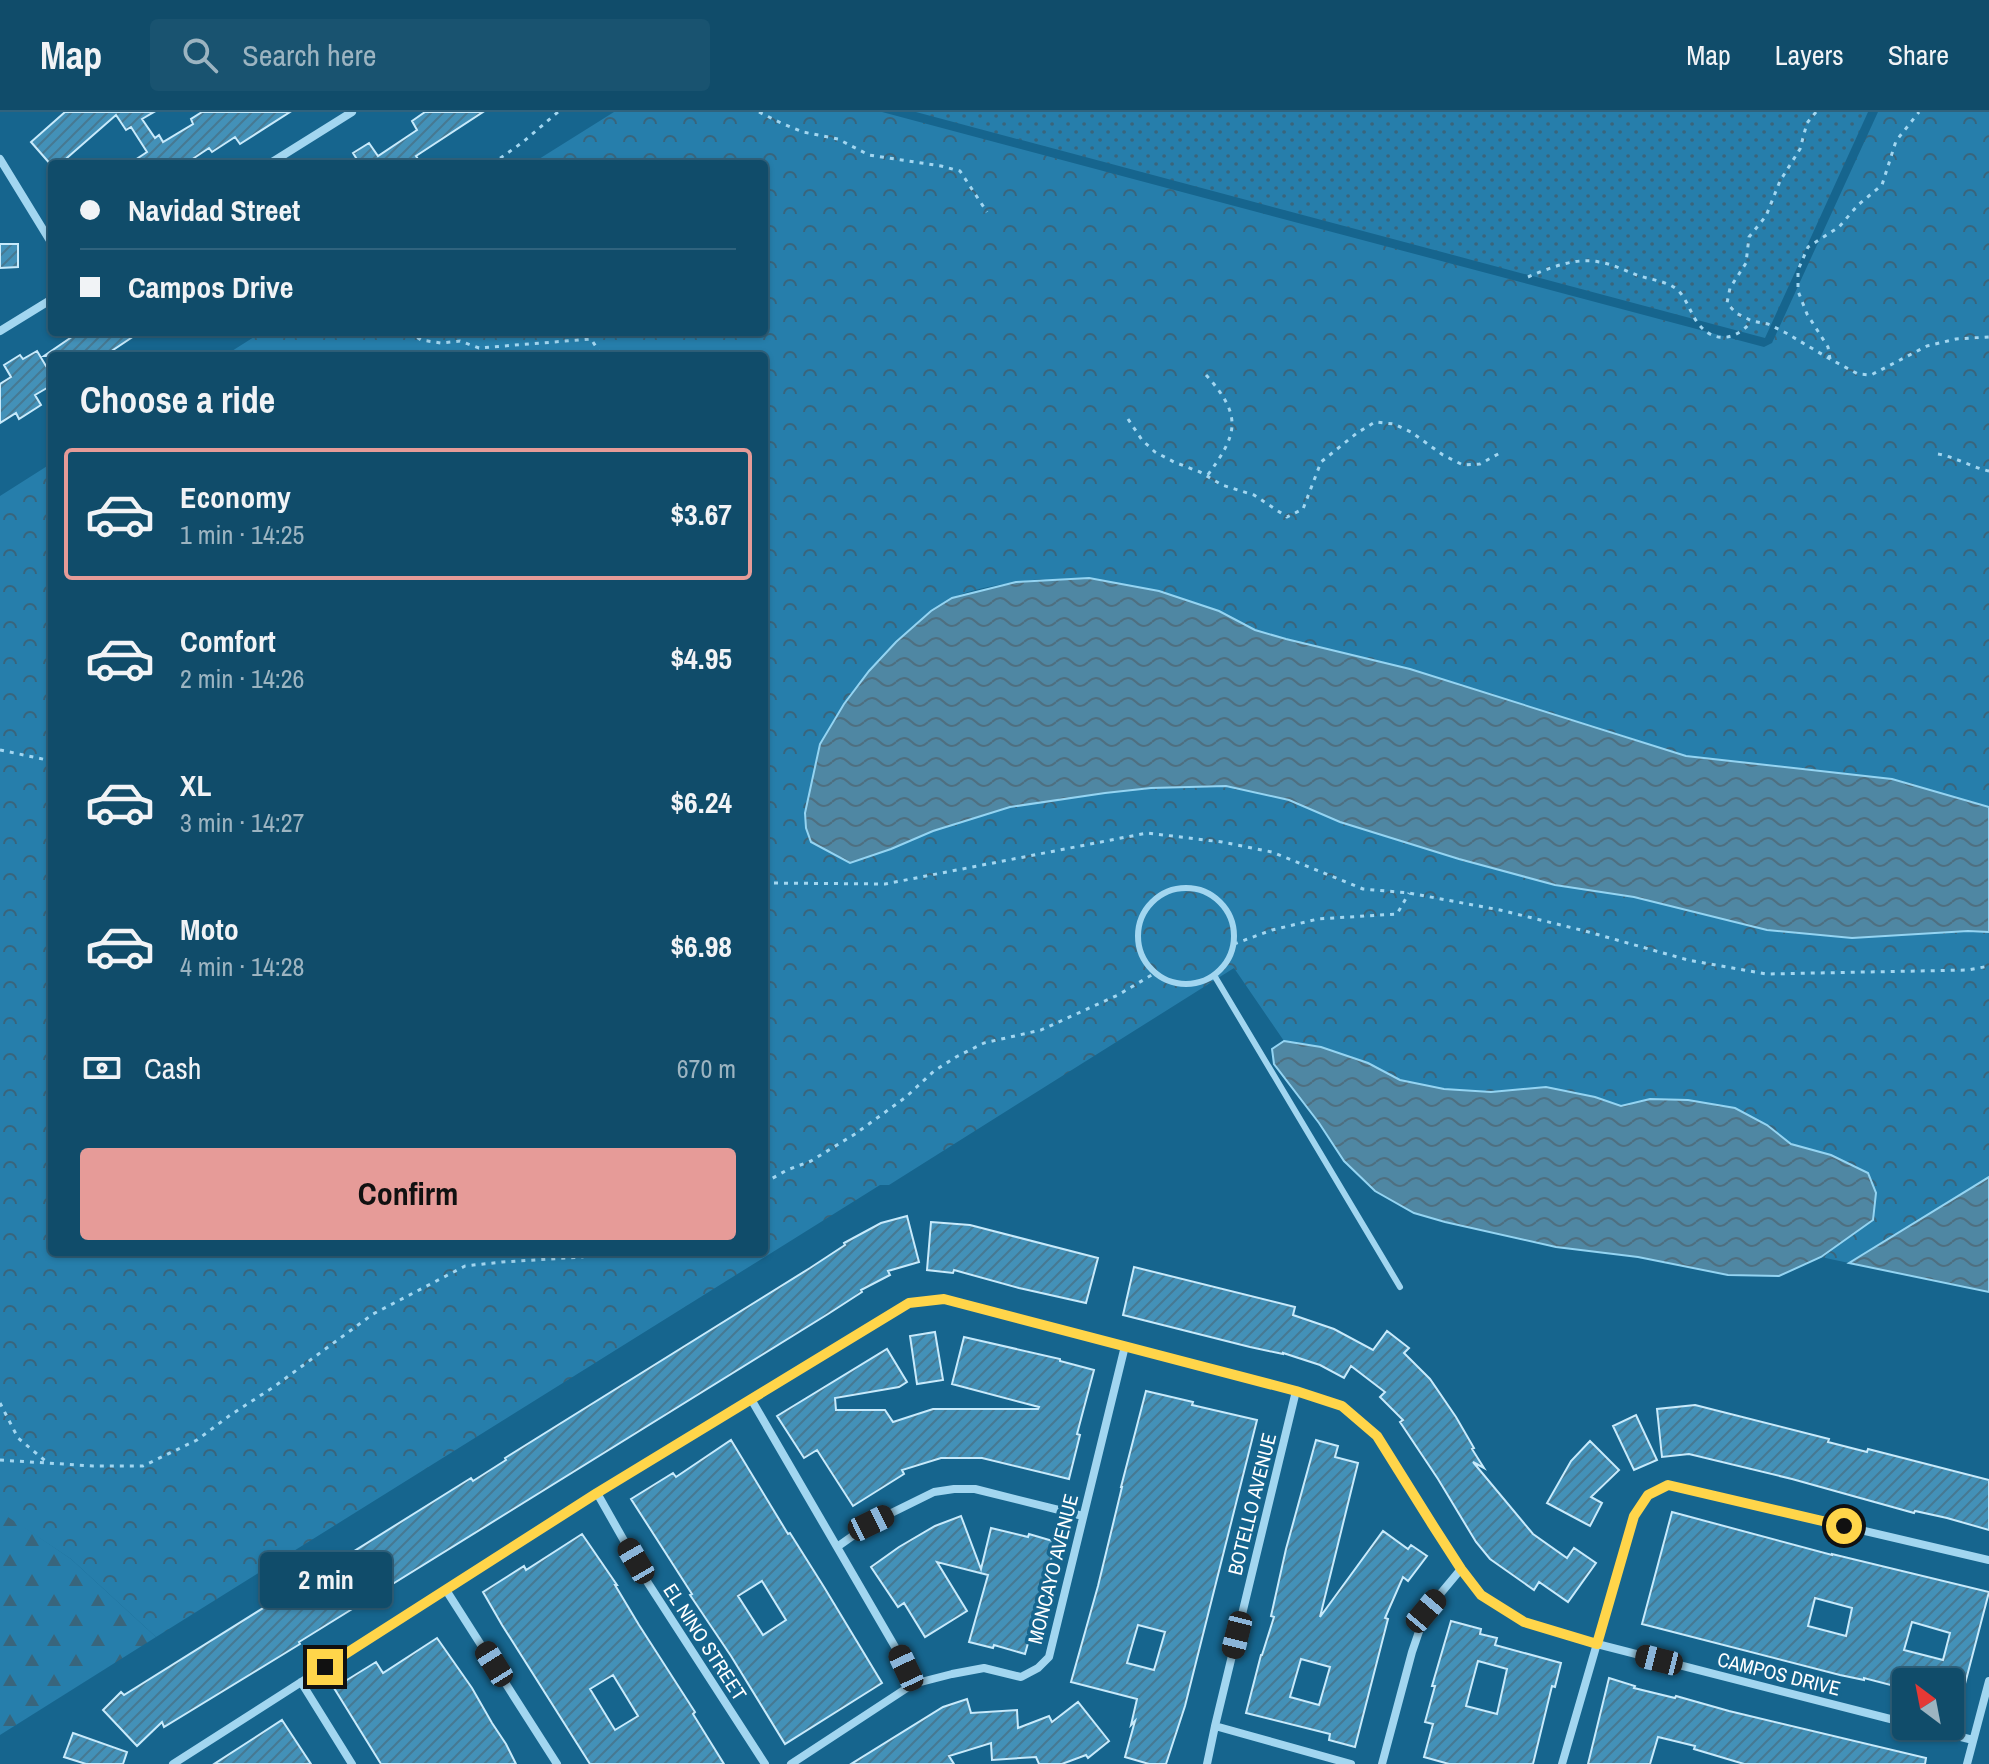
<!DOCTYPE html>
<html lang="en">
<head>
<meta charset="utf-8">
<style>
  body { margin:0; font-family:"Archivo Narrow",sans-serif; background:#195370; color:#f1f3f6; height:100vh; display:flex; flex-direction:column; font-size:30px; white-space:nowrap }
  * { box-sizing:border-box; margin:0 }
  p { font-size:26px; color:#9cb4c1 }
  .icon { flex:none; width:44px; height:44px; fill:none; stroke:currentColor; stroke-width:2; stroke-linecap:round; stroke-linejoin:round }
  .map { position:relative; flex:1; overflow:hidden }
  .panel { position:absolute; left:48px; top:240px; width:720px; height:904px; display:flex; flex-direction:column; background:#104c6a; border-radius:8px; box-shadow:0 2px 6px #0004,0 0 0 2px #30637e }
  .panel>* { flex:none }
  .top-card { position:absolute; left:48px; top:48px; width:720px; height:176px; border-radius:8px; box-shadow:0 2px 6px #0004,0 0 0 2px #30637e; display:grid; align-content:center; height:176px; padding:0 32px; background:#104c6a }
  .needle { width:52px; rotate:328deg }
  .fabs { position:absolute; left:1892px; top:1556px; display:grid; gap:16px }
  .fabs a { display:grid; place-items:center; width:72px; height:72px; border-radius:8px; background:#104c6a; box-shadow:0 2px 6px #0004,0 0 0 2px #30637e; font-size:40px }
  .end { position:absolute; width:36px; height:36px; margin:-18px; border:10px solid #ffd54a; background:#111; box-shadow:0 0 0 4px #111 }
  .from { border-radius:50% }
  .bubble { position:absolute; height:56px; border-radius:8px; background:#104c6a; box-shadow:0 2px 6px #0004,0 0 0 2px #30637e; font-size:26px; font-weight:700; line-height:56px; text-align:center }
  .car { position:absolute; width:24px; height:48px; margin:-24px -12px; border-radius:10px; box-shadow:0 0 6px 2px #0007; background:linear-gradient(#222 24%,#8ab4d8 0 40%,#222 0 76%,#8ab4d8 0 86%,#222 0) }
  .top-card b { display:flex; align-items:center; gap:28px; height:76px; font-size:30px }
  .top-card b+b { border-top:2px solid #30637e }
  .top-card i { width:20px; height:20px; background:#f1f3f6 }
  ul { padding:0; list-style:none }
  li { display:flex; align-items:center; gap:24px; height:132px; margin:0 16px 12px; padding:0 16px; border:4px solid transparent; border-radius:8px }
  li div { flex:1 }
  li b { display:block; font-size:30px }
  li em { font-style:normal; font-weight:700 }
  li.selected { border-color:#e69b98 }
  li>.icon { width:72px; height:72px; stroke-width:1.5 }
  h2 { padding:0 32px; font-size:36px; line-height:96px }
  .pay { display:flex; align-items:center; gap:20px; height:88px; padding:0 32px; font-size:30px }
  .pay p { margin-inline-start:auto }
  .primary-button { display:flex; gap:16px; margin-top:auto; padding:16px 32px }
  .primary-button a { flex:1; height:92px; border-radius:8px; background:#e69b98; color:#111; font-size:32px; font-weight:700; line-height:92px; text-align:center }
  header { display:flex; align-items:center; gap:48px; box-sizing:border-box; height:112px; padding:0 40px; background:#104c6a; border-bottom:2px solid #30637e }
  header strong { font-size:38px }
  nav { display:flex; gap:44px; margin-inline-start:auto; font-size:28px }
  .search { width:560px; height:72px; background:#195370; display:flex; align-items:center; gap:20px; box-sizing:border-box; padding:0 28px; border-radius:8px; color:#9cb4c1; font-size:30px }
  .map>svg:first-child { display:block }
  .grass { fill:url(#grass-dots) }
  .forest { fill:url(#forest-firs) }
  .park { fill:url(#park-crowns) }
  .water { fill:url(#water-waves); stroke:#94d4f2; stroke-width:2 }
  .building { fill:url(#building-hatch); stroke:#c8eafb; stroke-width:2; fill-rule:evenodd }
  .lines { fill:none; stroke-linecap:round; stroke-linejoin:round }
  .path { stroke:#a2d6f0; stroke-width:3; stroke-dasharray:4 6; stroke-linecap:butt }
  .lane { stroke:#a2d6f0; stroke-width:6 }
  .street { stroke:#a2d6f0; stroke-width:8 }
  .route { stroke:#ffd54a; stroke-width:10 }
  .labels { text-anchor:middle; stroke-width:7; stroke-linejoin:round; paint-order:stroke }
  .street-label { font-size:20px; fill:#fff; stroke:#16658e }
</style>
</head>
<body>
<header>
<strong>Map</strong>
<div class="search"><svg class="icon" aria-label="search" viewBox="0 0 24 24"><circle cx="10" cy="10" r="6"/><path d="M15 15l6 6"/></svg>Search here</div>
<nav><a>Map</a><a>Layers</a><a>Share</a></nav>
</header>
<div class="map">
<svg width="1989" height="1652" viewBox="0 0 1989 1652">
  <defs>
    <pattern id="grass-dots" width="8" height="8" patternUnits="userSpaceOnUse" patternTransform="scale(2)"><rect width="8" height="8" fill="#267eab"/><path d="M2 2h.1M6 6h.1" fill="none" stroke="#39657c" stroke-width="1.8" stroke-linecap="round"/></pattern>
    <pattern id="forest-firs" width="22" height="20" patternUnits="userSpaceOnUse" patternTransform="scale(2)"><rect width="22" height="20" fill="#267eab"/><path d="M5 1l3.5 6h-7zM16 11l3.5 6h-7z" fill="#39657c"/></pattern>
    <pattern id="park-crowns" width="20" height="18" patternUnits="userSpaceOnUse" patternTransform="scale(2)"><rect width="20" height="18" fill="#267eab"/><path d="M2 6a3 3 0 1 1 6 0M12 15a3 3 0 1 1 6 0" fill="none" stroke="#39657c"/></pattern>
    <pattern id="water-waves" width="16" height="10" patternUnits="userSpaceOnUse" patternTransform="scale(2)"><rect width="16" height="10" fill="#4f87a3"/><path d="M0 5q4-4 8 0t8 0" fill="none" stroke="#4e6f80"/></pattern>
    <pattern id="building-hatch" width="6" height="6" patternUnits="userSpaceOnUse" patternTransform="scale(2)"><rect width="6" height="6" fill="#4391b8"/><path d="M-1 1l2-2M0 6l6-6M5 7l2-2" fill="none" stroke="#467992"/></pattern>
  </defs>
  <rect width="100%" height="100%" fill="#16658e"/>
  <path class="grass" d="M 916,0 L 1868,0 L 1765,226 Z"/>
  <path class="forest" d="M 0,1404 L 8,1404 L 71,1447 L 156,1525 L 0,1623 Z"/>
  <path class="park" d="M 614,0 L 882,0 L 1764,235 L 1772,231 L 1878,0 L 1989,0 L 1989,695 L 1892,667 L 1686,644 L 1591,613 L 1255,518 L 1219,499 L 1040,467 C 1014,470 972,476 950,487 C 937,494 926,504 915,513 C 876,547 846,588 820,632 L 891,737 L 933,719 L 1010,695 L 1105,681 L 1152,676 L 1226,674 L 1289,688 L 1340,710 L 1459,747 L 1555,773 L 1634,785 L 1989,820 L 1989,1065 L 1849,1151 L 1821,1145 L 1873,1108 L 1876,1081 L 1868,1061 L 1831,1043 L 1791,1032 L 1767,1013 L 1735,996 L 1688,988 L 1650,987 L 1621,994 L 1595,985 L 1546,975 L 1491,980 L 1444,977 L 1400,968 L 1368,951 L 1321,935 L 1284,929 L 1234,856 L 889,1073 L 880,1073 L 156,1525 L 71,1447 L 8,1405 L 0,1404 L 0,384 L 52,351 L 52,1140 L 764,1140 L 764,244 L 224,244 L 262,220 L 764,220 L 764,52 L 531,52 Z"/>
  <path class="water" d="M 1089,466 L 1159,479 L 1219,499 L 1255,518 L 1286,527 L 1410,557 L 1686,644 L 1892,667 L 1989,695 L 1989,820 L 1968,819 L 1852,826 L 1767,818 L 1634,785 L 1555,773 L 1459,747 L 1340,710 L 1289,688 L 1226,674 L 1151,676 L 1105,681 L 1010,695 L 933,719 L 891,737 L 850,751 L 811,730 L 806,716 L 805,701 L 820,632 L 844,592 L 869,559 L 896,530 L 931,499 L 952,486 L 1016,470 Z
    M 1284,929 L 1321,935 L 1368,951 L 1400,968 L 1444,977 L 1491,980 L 1546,975 L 1595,985 L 1621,994 L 1650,987 L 1688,988 L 1735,996 L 1767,1013 L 1791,1032 L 1831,1043 L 1868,1061 L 1876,1081 L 1873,1108 L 1821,1145 L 1779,1164 L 1728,1163 L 1638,1145 L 1556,1135 L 1445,1110 L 1414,1101 L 1375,1079 L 1344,1049 L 1319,1011 L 1274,952 L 1272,937 Z
    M 1989,1065 L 1989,1180 L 1849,1151 Z"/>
  <path class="building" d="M 65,0 L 154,0 L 142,7 L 155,26 L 159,23 L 163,30 L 193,12 L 191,7 L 202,0 L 290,0 L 240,32 L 235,25 L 212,40 L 209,36 L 185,52 L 129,52 L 147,40 L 131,15 L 126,18 L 116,3 L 60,52 L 52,52 L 52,54 L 31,30 Z
    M 425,0 L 483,0 L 416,44 L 421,52 L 360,52 L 353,41 L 369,31 L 378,44 L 417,18 L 412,9 Z
    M 0,132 L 18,132 L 18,155 L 0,156 Z
    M 79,220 L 140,220 L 104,244 L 44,244 Z
    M 37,239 L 52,264 L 52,273 L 35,283 L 41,293 L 19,307 L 16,301 L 0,311 L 0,272 L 11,265 L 4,253 L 20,243 L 23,247 Z
    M 907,1104 L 919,1150 L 888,1159 L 890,1163 L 861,1178 L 862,1180 L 828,1202 L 299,1530 L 300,1532 L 164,1615 L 162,1610 L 137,1634 L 103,1598 L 121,1580 L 124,1583 L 471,1366 L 473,1369 L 506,1348 L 505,1346 L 810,1156 L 845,1133 L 844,1131 L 881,1111 Z
    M 931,1110 L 970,1113 L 1098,1146 L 1086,1191 L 1019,1176 L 954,1158 L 953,1161 L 927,1158 Z
    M 1134,1155 L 1295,1195 L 1293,1203 L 1334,1217 L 1373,1238 L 1387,1219 L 1409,1236 L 1404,1241 L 1430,1267 L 1456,1305 L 1474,1336 L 1472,1337 L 1484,1356 L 1473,1350 L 1533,1422 L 1567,1446 L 1574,1436 L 1596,1451 L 1568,1490 L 1539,1470 L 1534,1478 L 1490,1447 L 1476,1430 L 1438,1367 L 1400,1310 L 1403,1308 L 1380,1285 L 1385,1280 L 1351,1254 L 1344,1266 L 1320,1253 L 1283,1241 L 1283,1242 L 1250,1235 L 1123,1203 Z
    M 935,1220 L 943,1268 L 917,1272 L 910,1224 Z
    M 964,1225 L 1060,1247 L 1060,1249 L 1094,1258 L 1077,1322 L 1080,1323 L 1069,1367 L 982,1346 L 941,1346 L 902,1358 L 904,1362 L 853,1394 L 817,1338 L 804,1346 L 777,1304 L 887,1237 L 907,1270 L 899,1275 L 835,1286 L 836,1298 L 885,1298 L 893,1310 L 933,1297 L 1038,1297 L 1039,1295 L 952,1272 Z
    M 1146,1279 L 1193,1290 L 1192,1293 L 1257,1308 L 1185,1594 L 1166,1652 L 1149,1652 L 1125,1645 L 1135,1609 L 1131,1613 L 1137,1587 L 1071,1570 L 1098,1474 L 1122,1375 L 1121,1375 ZM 1138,1513 L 1165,1520 L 1154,1558 L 1127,1551 Z
    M 1695,1293 L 1829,1327 L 1828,1330 L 1867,1340 L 1868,1337 L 1989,1368 L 1989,1418 L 1947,1406 L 1915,1399 L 1914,1401 L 1792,1367 L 1689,1342 L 1662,1345 L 1657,1297 Z
    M 1636,1303 L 1657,1348 L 1634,1358 L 1613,1314 Z
    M 731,1328 L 788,1422 L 790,1421 L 824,1475 L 882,1571 L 785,1632 L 731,1544 L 690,1483 L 692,1482 L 631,1387 L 673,1361 L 676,1365 ZM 762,1469 L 786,1508 L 763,1523 L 738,1484 Z
    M 1316,1328 L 1338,1334 L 1335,1345 L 1358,1351 L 1320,1505 L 1383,1419 L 1408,1437 L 1411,1433 L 1427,1444 L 1408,1469 L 1403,1465 L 1385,1506 L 1388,1507 L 1355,1635 L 1329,1628 L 1330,1622 L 1246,1601 L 1261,1543 L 1262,1543 L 1274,1505 L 1271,1504 L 1286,1437 ZM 1301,1547 L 1330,1555 L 1319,1593 L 1290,1585 Z
    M 1590,1329 L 1619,1358 L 1591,1385 L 1602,1391 L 1590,1414 L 1547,1391 L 1571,1349 Z
    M 1672,1400 L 1832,1443 L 1832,1442 L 1989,1480 L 1955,1610 L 1950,1610 L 1950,1570 L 1906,1570 L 1906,1577 L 1864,1566 L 1864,1568 L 1840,1563 L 1642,1512 ZM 1815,1486 L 1852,1496 L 1846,1524 L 1808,1514 ZM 1912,1510 L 1950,1521 L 1943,1548 L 1904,1538 Z
    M 961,1404 L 981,1457 L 991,1416 L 1028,1425 L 1029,1422 L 1056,1430 L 1025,1542 L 994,1533 L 993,1536 L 969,1530 L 988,1463 L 937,1450 L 967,1499 L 925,1525 L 904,1491 L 898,1495 L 871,1455 L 899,1435 L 935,1414 Z
    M 582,1422 L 617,1473 L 615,1473 L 639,1513 L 695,1600 L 693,1602 L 724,1652 L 590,1652 L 502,1513 L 483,1480 L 524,1454 L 526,1458 ZM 613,1563 L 638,1604 L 615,1618 L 590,1577 Z
    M 1451,1509 L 1481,1517 L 1480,1522 L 1497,1526 L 1495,1533 L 1561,1551 L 1555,1575 L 1552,1574 L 1533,1652 L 1449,1652 L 1424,1645 L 1433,1612 L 1425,1610 L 1435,1574 L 1432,1574 ZM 1478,1549 L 1507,1557 L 1497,1602 L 1466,1594 Z
    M 437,1526 L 472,1576 L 492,1611 L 506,1632 L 516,1652 L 381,1652 L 334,1576 L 376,1550 L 383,1561 Z
    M 1609,1566 L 1635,1574 L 1634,1576 L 1675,1586 L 1676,1584 L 1729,1599 L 1926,1646 L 1925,1652 L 1744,1652 L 1694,1637 L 1695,1634 L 1658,1625 L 1650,1652 L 1588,1652 Z
    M 967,1587 L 971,1601 L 1017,1598 L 1018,1616 L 1049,1604 L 1052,1610 L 1078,1590 L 1109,1629 L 1088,1646 L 1086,1643 L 1062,1652 L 1039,1652 L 1036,1645 L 992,1648 L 991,1631 L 949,1644 L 954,1652 L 851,1652 L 943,1595 Z
    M 282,1608 L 311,1652 L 214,1652 Z
    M 73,1621 L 127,1640 L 123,1652 L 86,1652 L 64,1645 Z"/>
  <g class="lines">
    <path class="path" d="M 759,0 L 781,11 L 803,20 L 838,27 L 869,43 L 941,54 L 960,59 L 987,100
      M 1816,0 L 1807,11 L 1800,37 L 1780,69 L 1766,104 L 1749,125 L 1746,151 L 1730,176 L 1727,191 L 1736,201 L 1752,209 L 1768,212 L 1786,221 L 1830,247 L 1858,262 L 1871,263 L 1927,234 L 1956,227 L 1989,225
      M 492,52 L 523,30 L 558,0
      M 1528,165 C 1549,156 1576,145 1599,150 C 1614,152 1627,160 1640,164 C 1652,168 1665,169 1675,176 C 1685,183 1689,197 1695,207 C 1710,231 1733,231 1751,210
      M 409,220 L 421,228 L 441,231 L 460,229 L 479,236 L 591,227 L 602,244
      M 1830,247 L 1828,235 L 1807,202 L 1798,179 L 1798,158 L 1808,135 L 1839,115 L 1858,93 L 1882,73 L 1896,29 L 1919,0
      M 1206,263 C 1243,304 1238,322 1207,364
      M 1128,307 L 1142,328 L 1155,340 L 1174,350 L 1200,360 L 1222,373 L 1254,383 L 1287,405 L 1303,397 L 1321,350 L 1357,321 L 1375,310 L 1394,312 L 1411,320 L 1443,343 L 1463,353 L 1480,352 L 1500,341
      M 1938,342 C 1955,345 1971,355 1989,359
      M 0,638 L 52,649
      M 764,771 L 885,772 L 1147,721 L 1222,730 L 1272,740 L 1363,777 L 1409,781 L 1500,798 L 1585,819 L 1688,848 L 1766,862 L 1968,858 L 1989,854
      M 1234,832 L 1272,818 L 1318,807 L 1397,802 L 1409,781
      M 764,1071 L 787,1058 L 811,1049 L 855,1022 L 906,985 L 934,959 L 956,945 L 984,931 L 1041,918 L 1118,883 L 1155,861
      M 0,1291 L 18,1326 L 49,1352
      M 0,1348 L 93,1354 L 143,1354 L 197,1328 L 229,1304 L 275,1274 L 373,1202 L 465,1154 L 502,1150 L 582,1145 L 605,1140"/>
    <path class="lane" d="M1138 824a48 48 0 1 1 96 0a48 48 0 1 1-96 0Z
      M 1214,863 L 1400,1175"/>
    <path class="street" d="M 0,47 L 52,132
      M 269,52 L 352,0
      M 0,219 L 52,187
      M 751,1287 L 898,1540 L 913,1572
      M 597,1381 L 648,1471 L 765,1652
      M 837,1435 L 871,1411 L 934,1380 L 954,1377 L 975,1377 L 1083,1404
      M 446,1478 L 557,1652
      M 301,1570 L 352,1652
      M 1215,1614 L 1351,1652
      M 1917,1614 L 1973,1628
      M 173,1652 L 597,1381 L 909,1191 L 944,1187 L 1296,1279 L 1342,1294 L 1377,1324 L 1459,1454 L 1481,1483 L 1524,1510 L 1597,1532 L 1906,1611
      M 791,1652 L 913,1572 L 952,1562 L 984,1556 L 1021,1565 L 1038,1556 L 1049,1545 L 1125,1234
      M 1207,1652 L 1215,1614 L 1296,1279
      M 1382,1652 L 1412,1540 L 1426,1499 L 1461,1457
      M 1562,1652 L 1634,1404 L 1648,1383 L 1668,1373 L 1989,1448
      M 1967,1652 L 1989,1569"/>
  </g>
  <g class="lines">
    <path class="route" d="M 325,1555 L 597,1381 L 909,1191 L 944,1187 L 1296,1279 L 1342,1294 L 1377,1324 L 1432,1412 L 1461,1457 L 1481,1483 L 1524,1510 L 1597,1532 L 1634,1404 L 1648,1383 L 1668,1373 L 1844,1414"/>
  </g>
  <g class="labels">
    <g class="street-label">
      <text transform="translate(1252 1392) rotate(-76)" y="7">BOTELLO AVENUE</text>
      <text transform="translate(1053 1457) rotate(-76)" y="7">MONCAYO AVENUE</text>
      <text transform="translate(705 1530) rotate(57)" y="7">EL NINO STREET</text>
      <text transform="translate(1779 1562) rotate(14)" y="7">CAMPOS DRIVE</text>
    </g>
  </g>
</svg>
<div class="fabs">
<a><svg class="needle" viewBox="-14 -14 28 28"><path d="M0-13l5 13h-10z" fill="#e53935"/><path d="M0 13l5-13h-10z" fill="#9cb4c1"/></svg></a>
</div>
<i class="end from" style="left:1844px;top:1414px"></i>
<i class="end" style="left:325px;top:1555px"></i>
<div class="bubble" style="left:260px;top:1440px;width:132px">2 min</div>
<i class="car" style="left:871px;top:1411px;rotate:64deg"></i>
<i class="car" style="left:636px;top:1449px;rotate:330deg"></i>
<i class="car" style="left:1426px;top:1499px;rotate:40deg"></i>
<i class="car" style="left:1237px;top:1523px;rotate:194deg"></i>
<i class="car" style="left:1659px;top:1548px;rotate:284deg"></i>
<i class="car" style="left:494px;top:1552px;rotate:328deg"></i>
<i class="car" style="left:906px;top:1556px;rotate:335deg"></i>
<div class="top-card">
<b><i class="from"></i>Navidad Street</b>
<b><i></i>Campos Drive</b>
</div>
<section class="panel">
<h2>Choose a ride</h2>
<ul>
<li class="selected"><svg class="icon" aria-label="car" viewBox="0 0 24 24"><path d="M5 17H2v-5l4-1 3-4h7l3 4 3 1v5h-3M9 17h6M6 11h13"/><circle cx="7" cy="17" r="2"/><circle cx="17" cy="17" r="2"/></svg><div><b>Economy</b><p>1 min · 14:25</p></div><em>$3.67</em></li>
<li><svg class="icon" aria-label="car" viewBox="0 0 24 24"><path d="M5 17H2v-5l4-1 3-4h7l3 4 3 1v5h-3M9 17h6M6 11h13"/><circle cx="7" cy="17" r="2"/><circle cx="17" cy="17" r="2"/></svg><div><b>Comfort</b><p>2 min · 14:26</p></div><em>$4.95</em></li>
<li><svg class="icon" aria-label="car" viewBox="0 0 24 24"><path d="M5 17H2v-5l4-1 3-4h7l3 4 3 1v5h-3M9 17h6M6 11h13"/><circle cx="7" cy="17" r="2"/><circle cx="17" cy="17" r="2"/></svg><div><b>XL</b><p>3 min · 14:27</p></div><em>$6.24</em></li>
<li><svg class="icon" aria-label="car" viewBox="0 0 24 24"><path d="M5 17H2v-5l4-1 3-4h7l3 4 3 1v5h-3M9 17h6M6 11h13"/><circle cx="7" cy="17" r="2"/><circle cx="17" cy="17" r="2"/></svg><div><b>Moto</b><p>4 min · 14:28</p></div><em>$6.98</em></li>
</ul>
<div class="pay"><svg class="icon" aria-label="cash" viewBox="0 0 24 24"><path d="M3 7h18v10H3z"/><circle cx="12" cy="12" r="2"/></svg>Cash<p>670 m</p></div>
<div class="primary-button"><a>Confirm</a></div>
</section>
</div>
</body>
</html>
